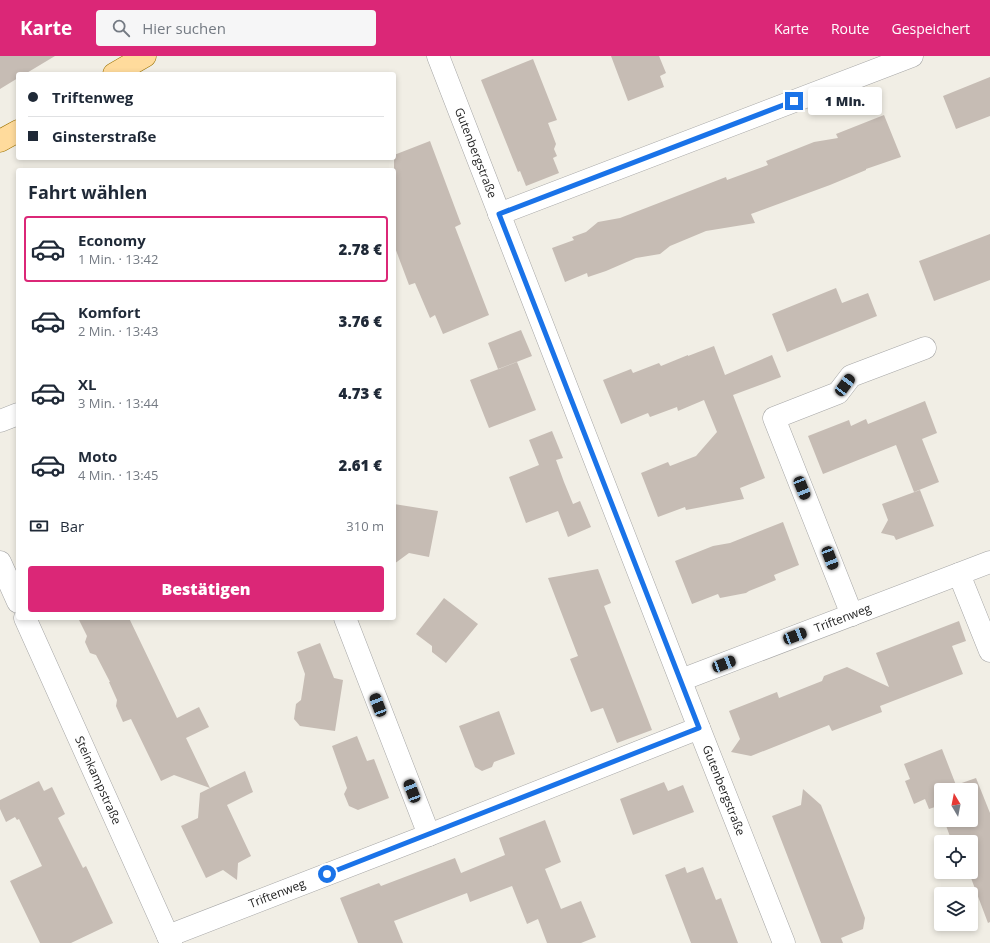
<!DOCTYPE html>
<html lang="de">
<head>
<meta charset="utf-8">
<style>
  body { margin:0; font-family:"Open Sans",sans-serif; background:#f6f6f7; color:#1f2937; height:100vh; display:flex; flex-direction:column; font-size:15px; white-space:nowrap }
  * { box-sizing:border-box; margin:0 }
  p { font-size:13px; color:#747a83 }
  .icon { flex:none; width:22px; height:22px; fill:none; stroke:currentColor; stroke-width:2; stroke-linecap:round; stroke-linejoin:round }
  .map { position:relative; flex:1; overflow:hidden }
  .sheet { position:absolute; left:16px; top:112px; width:380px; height:452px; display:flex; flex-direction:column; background:#fff; border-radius:4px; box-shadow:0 2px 6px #0003 }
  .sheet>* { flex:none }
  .banner { position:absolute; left:16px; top:16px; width:380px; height:88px; border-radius:4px; box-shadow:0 2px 6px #0003; display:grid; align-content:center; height:88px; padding:0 12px; background:#fff }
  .needle { width:26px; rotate:350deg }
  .fabs { position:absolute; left:934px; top:727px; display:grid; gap:8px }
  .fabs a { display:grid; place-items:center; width:44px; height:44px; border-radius:4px; background:#fff; box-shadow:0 2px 6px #0003; font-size:20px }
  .end { position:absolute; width:18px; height:18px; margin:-9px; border:5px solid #1a73e8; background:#fff; box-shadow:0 0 0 2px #fff }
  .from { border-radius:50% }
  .bubble { position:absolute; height:28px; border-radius:4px; background:#fff; box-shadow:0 2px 6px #0003; font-size:13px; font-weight:800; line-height:28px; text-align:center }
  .car { position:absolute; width:12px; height:24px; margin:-12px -6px; border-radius:5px; box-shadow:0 0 3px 1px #0007; background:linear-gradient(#222 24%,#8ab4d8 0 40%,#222 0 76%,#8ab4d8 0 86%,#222 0) }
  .banner b { display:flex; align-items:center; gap:14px; height:38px; font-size:15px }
  .banner b+b { border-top:1px solid #e0e1e3 }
  .banner i { width:10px; height:10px; background:#1f2937 }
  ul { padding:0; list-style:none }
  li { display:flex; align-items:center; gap:12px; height:66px; margin:0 8px 6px; padding:0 4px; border:2px solid transparent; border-radius:4px }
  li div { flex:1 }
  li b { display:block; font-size:15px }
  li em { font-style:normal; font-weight:800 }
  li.on { border-color:#db2777 }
  li>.icon { width:36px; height:36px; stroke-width:1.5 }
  h2 { padding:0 12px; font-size:18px; line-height:48px }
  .pay { display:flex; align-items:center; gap:10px; height:44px; padding:0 12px; font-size:15px }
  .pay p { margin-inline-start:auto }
  .action { display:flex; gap:8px; margin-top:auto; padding:8px 12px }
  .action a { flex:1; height:46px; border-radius:4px; background:#db2777; color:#fff; font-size:16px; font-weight:800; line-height:46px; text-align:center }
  header { display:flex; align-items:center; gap:24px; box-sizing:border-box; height:56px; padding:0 20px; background:#db2777; color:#fff }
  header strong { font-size:19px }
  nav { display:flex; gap:22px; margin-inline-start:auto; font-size:14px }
  .search { width:280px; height:36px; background:#f6f6f7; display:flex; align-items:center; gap:10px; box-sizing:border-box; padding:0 14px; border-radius:4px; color:#747a83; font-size:15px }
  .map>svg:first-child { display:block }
  .building { fill:#c6bcb4 }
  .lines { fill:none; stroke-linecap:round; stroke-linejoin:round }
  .minor-casing { stroke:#a6a6a6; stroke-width:23 }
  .major-casing { stroke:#9b7200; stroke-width:23 }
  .minor { stroke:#fff; stroke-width:22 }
  .major { stroke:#ffdb9c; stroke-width:22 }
  .route { stroke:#1a73e8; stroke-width:5 }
  .labels { text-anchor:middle; stroke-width:3; stroke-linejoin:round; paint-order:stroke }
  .street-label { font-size:12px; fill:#1f1f1f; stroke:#fff }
</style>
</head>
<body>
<header>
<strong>Karte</strong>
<div class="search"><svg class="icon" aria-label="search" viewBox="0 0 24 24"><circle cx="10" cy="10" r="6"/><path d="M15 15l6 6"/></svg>Hier suchen</div>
<nav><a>Karte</a><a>Route</a><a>Gespeichert</a></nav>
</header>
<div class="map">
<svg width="990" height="887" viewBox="0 0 990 887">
  <rect width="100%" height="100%" fill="#f1eee5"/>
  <path class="building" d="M 0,0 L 55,0 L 25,18 L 18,18 L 18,22 L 0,33 Z
    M 611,0 L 659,0 L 666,17 L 660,20 L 664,31 L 628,45 Z
    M 533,3 L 557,64 L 548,67 L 556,88 L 554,93 L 557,100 L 553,102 L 559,117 L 526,130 L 520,115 L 518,116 L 481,24 Z
    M 990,21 L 990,60 L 956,73 L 943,40 Z
    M 884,59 L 901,101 L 866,113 L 866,114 L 830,129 L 751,158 L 755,167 L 706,175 L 670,190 L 660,198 L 636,202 L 606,215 L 588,221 L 587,217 L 565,226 L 552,192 L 574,184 L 572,181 L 586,176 L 598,166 L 620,162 L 726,121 L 727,124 L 768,109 L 766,105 L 814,86 L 838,82 L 836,78 Z
    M 430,85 L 461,168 L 455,171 L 489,259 L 443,278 L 435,259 L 430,262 L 415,227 L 409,229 L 394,189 L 394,99 Z
    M 990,178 L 990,224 L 934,245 L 919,205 Z
    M 836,232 L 842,247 L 868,237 L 877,260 L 787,296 L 772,258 Z
    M 521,274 L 532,300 L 498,313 L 488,287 Z
    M 714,290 L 725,319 L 772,299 L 781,321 L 733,339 L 765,422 L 740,432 L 744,443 L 686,454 L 685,451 L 658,461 L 641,417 L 668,406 L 670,410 L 696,400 L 717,376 L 704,344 L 678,355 L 677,351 L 650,361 L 648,357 L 621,368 L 603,324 L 631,313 L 633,317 L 659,307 L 661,310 L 688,299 L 688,300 Z
    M 517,306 L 536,354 L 489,372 L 470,324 Z
    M 925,345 L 937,377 L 922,383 L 939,426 L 914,436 L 896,389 L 823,418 L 808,380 L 849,364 L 851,370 L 866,363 L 868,368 Z
    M 552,375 L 563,402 L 556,404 L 564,426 L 573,448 L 580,445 L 591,471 L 568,481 L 558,455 L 526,467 L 509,421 L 539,409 L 529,384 Z
    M 920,434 L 934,470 L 896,484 L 894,480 L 881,477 L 888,464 L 882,448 Z
    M 394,448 L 438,455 L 429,501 L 409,497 L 394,508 Z
    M 783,466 L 799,509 L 774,519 L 776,524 L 749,535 L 746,537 L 720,542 L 718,538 L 692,548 L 675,505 L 713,490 L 730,487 Z
    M 598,513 L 611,547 L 604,550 L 652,674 L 617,687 L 603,652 L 591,656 L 570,603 L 578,600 L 548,522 Z
    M 444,542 L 478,568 L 446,607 L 432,596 L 432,590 L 416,578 Z
    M 78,562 L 129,562 L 177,662 L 199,651 L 209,671 L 186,682 L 210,732 L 245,715 L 253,736 L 227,749 L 251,800 L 238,807 L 237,824 L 223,814 L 206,822 L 181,770 L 198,762 L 200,737 L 210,732 L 174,719 L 161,725 L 131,663 L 123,666 L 116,650 L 117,644 L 109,626 L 110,626 L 96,599 L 90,597 L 85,586 L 87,580 Z
    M 959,565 L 966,585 L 952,590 L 963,618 L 880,650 L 882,656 L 832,675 L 829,669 L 751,700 L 731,696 L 740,683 L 729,655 L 777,636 L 779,642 L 822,625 L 824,620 L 847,611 L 889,631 L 876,597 Z
    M 320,587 L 334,622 L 343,624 L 335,675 L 300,670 L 294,663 L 296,648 L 301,644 L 305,618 L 297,596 Z
    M 499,655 L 515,698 L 494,706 L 492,711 L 482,715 L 475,711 L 459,670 Z
    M 357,680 L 367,705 L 374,703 L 389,742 L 358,754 L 349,750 L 344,738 L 347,732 L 332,690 Z
    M 942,693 L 956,729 L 976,722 L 990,757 L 990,866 L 988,867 L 971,822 L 966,823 L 964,816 L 971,816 L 971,786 L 952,786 L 944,764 L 971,764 L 971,734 L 941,734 L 941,756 L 938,750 L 929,753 L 925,743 L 914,748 L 905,725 L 910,723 L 904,708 Z
    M 39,725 L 44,735 L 52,731 L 65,758 L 58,762 L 83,812 L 86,810 L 113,867 L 71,887 L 40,887 L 10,825 L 42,810 L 19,763 L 17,764 L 15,761 L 6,766 L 0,753 L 0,744 Z
    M 664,726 L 668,735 L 683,729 L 694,756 L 633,779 L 620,743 Z
    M 803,733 L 821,749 L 865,862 L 863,873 L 841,882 L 843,887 L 821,887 L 772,760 L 801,749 Z
    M 545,764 L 561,806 L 545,813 L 561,853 L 581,845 L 596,881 L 581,887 L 547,887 L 538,863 L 527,868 L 512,830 L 470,846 L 467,837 L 394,865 L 403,887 L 358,887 L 340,842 L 379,827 L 381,830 L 455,802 L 461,817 L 505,799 L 499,782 Z
    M 685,811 L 687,817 L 703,811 L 716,844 L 721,842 L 738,887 L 691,887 L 665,819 Z"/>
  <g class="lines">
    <defs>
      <g id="minor">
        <path id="s1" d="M 438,0 L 699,672 L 784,887"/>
        <path d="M 499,158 L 912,0"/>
        <path d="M 0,365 L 18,358"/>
        <path d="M 0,506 L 18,546"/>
        <path d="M 959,518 L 990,595"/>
        <path d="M 852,559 L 774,362 L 838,337 L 851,320 L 925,292"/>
        <path id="s2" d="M 25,562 L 171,887"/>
        <path d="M 345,562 L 429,779"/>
        <path id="s3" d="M 681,624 L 990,506"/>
        <path id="s4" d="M 168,880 L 429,779 L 699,672"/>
      </g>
      <path id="major" d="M 114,18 L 145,0
        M 0,85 L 18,75"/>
    </defs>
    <use href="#minor" class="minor-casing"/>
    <use href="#major" class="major-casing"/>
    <use href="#minor" class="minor"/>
    <use href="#major" class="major"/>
  </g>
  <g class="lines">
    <path class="route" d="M 327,818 L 699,672 L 499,158 L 794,45"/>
  </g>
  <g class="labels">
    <g class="street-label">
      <text dy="4" stroke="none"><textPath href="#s1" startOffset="104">Gutenbergstraße</textPath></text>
      <text dy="4" stroke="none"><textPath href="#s3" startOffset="173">Triftenweg</textPath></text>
      <text dy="4" stroke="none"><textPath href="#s2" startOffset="178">Steinkampstraße</textPath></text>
      <text dy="4" stroke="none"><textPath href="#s1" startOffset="788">Gutenbergstraße</textPath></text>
      <text dy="4" stroke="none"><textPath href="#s4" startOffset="117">Triftenweg</textPath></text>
    </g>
  </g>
</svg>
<div class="fabs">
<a><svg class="needle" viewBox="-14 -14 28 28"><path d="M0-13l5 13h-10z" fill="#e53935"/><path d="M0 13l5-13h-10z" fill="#747a83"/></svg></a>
<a><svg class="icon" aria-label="locate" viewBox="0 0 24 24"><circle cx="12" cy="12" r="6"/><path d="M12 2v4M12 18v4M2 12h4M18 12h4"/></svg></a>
<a><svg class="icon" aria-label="layers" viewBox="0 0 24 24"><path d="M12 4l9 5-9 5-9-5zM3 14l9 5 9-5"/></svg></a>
</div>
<i class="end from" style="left:327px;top:818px"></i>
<i class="end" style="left:794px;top:45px"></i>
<div class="bubble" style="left:808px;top:31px;width:74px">1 Min.</div>
<i class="car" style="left:845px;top:329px;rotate:37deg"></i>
<i class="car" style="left:802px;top:432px;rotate:158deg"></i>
<i class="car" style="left:830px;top:502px;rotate:159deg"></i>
<i class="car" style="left:795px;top:580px;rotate:69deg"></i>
<i class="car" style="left:724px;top:608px;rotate:69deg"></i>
<i class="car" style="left:378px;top:649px;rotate:339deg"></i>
<i class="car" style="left:412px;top:735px;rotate:339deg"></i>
<div class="banner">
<b><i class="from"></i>Triftenweg</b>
<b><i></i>Ginsterstraße</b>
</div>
<section class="sheet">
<h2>Fahrt wählen</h2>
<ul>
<li class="on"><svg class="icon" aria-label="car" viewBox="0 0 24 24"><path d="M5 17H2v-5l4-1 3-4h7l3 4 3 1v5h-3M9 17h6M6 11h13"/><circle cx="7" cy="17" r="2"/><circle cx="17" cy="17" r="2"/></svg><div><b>Economy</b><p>1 Min. · 13:42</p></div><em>2.78 €</em></li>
<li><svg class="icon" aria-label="car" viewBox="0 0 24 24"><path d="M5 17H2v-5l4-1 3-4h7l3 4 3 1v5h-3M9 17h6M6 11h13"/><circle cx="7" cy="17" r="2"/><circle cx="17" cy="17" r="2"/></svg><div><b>Komfort</b><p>2 Min. · 13:43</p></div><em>3.76 €</em></li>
<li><svg class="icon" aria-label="car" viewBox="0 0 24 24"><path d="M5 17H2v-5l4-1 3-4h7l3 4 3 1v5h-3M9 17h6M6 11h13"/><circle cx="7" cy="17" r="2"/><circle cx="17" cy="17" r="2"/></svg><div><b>XL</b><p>3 Min. · 13:44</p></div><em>4.73 €</em></li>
<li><svg class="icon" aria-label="car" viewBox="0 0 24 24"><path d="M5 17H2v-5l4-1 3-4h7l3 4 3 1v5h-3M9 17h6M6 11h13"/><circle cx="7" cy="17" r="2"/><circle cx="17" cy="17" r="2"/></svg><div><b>Moto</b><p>4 Min. · 13:45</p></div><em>2.61 €</em></li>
</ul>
<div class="pay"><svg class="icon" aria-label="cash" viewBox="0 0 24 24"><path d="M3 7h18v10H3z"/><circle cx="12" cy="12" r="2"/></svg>Bar<p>310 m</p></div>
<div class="action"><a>Bestätigen</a></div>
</section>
</div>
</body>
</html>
